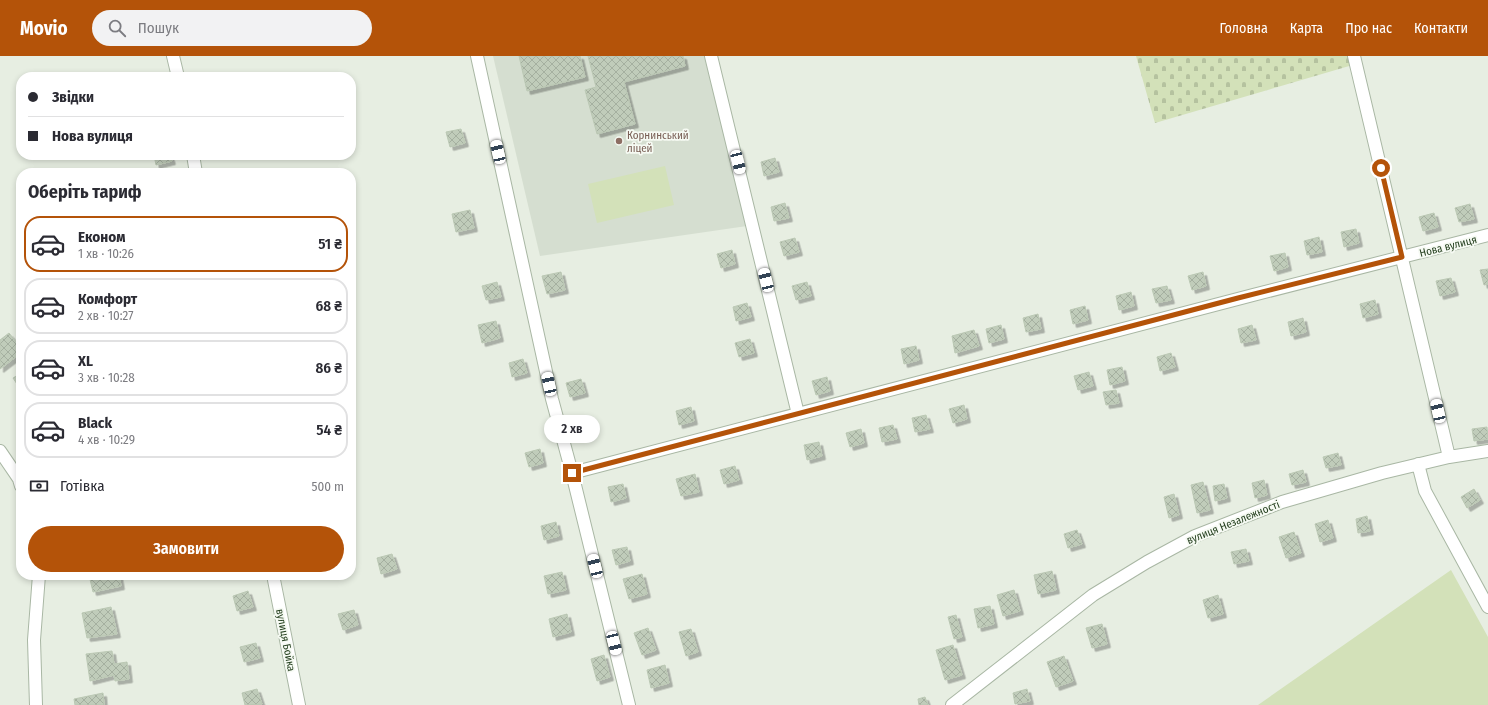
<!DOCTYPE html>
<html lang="uk">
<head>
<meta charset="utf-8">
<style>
  body { margin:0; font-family:"Fira Sans Condensed",sans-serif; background:#f2f2f3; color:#2b2b33; height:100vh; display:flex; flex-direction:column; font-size:15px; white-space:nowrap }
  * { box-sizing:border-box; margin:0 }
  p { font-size:13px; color:#7c7c81 }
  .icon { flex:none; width:22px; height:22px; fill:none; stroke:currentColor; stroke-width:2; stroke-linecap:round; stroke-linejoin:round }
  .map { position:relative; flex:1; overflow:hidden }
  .sheet { position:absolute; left:16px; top:112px; width:340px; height:412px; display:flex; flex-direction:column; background:#fff; border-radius:16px; box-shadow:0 2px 6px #0003 }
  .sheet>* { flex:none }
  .guide { position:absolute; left:16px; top:16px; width:340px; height:88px; border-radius:16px; box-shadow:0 2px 6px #0003; display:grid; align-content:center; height:88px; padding:0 12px; background:#fff }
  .end { position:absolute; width:18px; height:18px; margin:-9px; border:5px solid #b45309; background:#fff; box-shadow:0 0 0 2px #fff }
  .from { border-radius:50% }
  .bubble { position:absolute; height:28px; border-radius:14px; background:#fff; box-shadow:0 2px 6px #0003; font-size:13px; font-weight:600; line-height:28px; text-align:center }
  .car { position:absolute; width:12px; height:24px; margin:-12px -6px; border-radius:5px; box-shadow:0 0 3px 1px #0007; background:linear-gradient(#fff 24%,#345 0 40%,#fff 0 76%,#345 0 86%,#fff 0) }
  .guide b { display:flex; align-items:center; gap:14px; height:38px; font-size:15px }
  .guide b+b { border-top:1px solid #e1e1e2 }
  .guide i { width:10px; height:10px; background:#2b2b33 }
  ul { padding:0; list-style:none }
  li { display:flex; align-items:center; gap:12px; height:56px; margin:0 8px 6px; padding:0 4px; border:2px solid #e1e1e2; border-radius:16px }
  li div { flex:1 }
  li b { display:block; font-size:15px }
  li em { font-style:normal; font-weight:600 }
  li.on { border-color:#b45309 }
  li>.icon { width:36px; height:36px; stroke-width:1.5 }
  h2 { padding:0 12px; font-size:18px; line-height:48px }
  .pay { display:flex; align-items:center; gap:10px; height:44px; padding:0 12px; font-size:15px }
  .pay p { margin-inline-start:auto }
  .button { display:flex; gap:8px; margin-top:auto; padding:8px 12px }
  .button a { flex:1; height:46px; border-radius:24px; background:#b45309; color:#fff; font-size:16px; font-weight:600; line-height:46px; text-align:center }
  header { display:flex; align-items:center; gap:24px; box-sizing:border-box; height:56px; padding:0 20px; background:#b45309; color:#fff }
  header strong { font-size:19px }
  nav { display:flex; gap:22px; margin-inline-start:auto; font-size:14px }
  .search { width:280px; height:36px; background:#f2f2f3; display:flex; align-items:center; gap:10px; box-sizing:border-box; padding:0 14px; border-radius:22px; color:#7c7c81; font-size:15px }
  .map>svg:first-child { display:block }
  .built { fill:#d5ded0 }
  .green { fill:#d3e1b9 }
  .cemetery { fill:url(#cemetery-stones) }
  .building { fill:url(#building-cross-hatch); stroke:#bbc8b4; filter:url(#shadow) }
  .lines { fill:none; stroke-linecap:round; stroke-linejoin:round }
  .minor-casing { stroke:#a9b7a4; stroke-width:14 }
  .minor { stroke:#fff; stroke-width:12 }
  .route { stroke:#b45309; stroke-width:5 }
  .education-dot { fill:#8d6e63; stroke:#f6faf3; stroke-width:1.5 }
  .labels { text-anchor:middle; stroke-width:3.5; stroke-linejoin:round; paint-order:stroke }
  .education-label { font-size:11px; fill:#785e54; stroke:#f6faf3; text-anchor:start }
  .street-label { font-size:11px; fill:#264120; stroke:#f6faf3 }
</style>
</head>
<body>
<header>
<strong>Movio</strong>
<div class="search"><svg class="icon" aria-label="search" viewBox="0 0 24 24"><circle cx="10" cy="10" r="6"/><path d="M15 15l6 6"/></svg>Пошук</div>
<nav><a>Головна</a><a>Карта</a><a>Про нас</a><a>Контакти</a></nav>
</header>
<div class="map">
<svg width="1488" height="649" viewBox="0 0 1488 649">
  <defs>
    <pattern id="cemetery-stones" width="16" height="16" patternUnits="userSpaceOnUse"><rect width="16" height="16" fill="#d3e1b9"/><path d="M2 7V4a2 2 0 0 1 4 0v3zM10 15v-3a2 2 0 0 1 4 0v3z" fill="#b5c29f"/></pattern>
    <pattern id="building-cross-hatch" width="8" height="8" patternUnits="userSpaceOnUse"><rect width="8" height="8" fill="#c0ccba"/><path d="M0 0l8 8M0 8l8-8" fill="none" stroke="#a5b0a0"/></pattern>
    <filter id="shadow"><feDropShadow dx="3.5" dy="3.5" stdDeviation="0" flood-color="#0004"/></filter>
  </defs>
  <rect width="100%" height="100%" fill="#e7eee2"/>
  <path class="built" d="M 493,0 L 704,0 L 747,170 L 540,200 Z"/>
  <path class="green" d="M 665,110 L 674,149 L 597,167 L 588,128 Z
    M 1451,514 L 1488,581 L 1488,649 L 1258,649 Z"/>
  <path class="cemetery" d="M 1136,0 L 1354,0 L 1356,8 L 1155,67 Z"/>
  <path class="building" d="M 519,0 L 580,0 L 585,21 L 527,35 Z
    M 588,0 L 683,0 L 685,10 L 624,26 L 635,68 L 597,78 L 585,34 L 596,31 Z
    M 461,73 L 465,87 L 450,91 L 446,76 Z
    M 154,99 L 170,99 L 172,105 L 156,109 Z
    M 775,102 L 779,116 L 764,120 L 761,106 Z
    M 785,147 L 789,162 L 774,165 L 771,151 Z
    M 1470,148 L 1474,163 L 1459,166 L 1455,152 Z
    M 470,154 L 474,172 L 456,176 L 452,158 Z
    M 1434,157 L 1438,171 L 1423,175 L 1419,161 Z
    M 1356,173 L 1359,187 L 1344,191 L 1341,176 Z
    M 1319,181 L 1322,196 L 1307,199 L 1304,185 Z
    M 795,182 L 799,196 L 784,200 L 780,186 Z
    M 732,194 L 735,208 L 721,212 L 717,198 Z
    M 1285,197 L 1288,211 L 1274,215 L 1270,200 Z
    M 1488,213 L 1488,228 L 1484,229 L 1480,214 Z
    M 561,216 L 565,234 L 547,238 L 542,220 Z
    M 1203,216 L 1206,230 L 1192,234 L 1188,220 Z
    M 1451,222 L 1455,236 L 1440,240 L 1436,225 Z
    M 497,226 L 501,241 L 486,244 L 482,230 Z
    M 807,226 L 811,240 L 796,244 L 792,230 Z
    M 1167,230 L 1171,244 L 1156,247 L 1152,233 Z
    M 1131,236 L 1134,250 L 1119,254 L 1116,240 Z
    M 1375,244 L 1378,258 L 1363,262 L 1360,248 Z
    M 747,247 L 751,261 L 736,265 L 733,251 Z
    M 1085,250 L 1088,264 L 1073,268 L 1070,254 Z
    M 1038,258 L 1041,273 L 1026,276 L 1023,262 Z
    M 1303,262 L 1306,276 L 1291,280 L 1288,266 Z
    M 496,265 L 500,282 L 482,287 L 478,269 Z
    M 1001,269 L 1004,283 L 989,287 L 986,273 Z
    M 1252,269 L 1256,284 L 1241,287 L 1238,273 Z
    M 974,274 L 979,290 L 955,297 L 952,280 Z
    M 9,277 L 21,292 L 21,297 L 0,313 L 0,284 Z
    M 750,283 L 754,297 L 739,301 L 735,287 Z
    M 916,290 L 919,304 L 904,308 L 901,293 Z
    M 1171,297 L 1175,311 L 1160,315 L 1157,301 Z
    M 523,303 L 527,317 L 512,321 L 509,307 Z
    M 1122,311 L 1125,325 L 1110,329 L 1107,314 Z
    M 1089,316 L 1093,330 L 1078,334 L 1074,320 Z
    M 21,317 L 21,334 L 13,322 Z
    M 827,321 L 830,335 L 816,339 L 812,325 Z
    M 581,323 L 585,337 L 570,341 L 566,327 Z
    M 1116,334 L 1119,347 L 1106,349 L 1103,336 Z
    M 964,349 L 967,363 L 953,367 L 949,353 Z
    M 691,351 L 694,365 L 679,369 L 676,355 Z
    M 926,359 L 930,373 L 915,376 L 912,362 Z
    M 893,369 L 897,383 L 882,386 L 879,372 Z
    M 1487,371 L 1488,383 L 1474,385 L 1472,373 Z
    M 861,373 L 864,387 L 850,391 L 846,377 Z
    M 819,386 L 822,400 L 807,404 L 804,389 Z
    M 540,393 L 543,407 L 529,411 L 525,397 Z
    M 1338,397 L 1341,409 L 1326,412 L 1323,401 Z
    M 735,410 L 739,424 L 724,428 L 720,414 Z
    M 1303,414 L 1306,426 L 1292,429 L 1289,418 Z
    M 695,418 L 699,436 L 681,440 L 676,423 Z
    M 1264,424 L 1267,439 L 1255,442 L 1252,427 Z
    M 1203,426 L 1210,454 L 1197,457 L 1191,429 Z
    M 623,428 L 626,442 L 611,446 L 608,431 Z
    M 1224,428 L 1227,442 L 1215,445 L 1213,430 Z
    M 1474,433 L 1480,444 L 1467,452 L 1461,441 Z
    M 1174,438 L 1179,459 L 1169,462 L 1164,441 Z
    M 1367,460 L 1370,475 L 1358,477 L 1356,463 Z
    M 1328,464 L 1333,482 L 1320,486 L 1315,468 Z
    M 556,466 L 559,480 L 544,484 L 541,470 Z
    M 1077,474 L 1082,488 L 1068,492 L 1064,478 Z
    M 1294,476 L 1301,497 L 1286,502 L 1279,481 Z
    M 627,491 L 630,505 L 616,509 L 612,494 Z
    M 1246,493 L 1249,505 L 1234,508 L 1231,496 Z
    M 392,498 L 397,513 L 381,518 L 377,502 Z
    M 1052,515 L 1056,534 L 1038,538 L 1034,519 Z
    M 562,516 L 566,534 L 548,538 L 544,520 Z
    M 642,518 L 647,538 L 629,543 L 623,523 Z
    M 89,519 L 119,519 L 121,530 L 93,536 Z
    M 1014,534 L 1020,555 L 1003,560 L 997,539 Z
    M 248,535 L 253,551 L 237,555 L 233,540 Z
    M 1218,539 L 1223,558 L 1208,562 L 1203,544 Z
    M 990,550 L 994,568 L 978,572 L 974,553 Z
    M 111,551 L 117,578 L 87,582 L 82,557 Z
    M 354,554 L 358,569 L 343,574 L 338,558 Z
    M 567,558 L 571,576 L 553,581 L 549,563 Z
    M 956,559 L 962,581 L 954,583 L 948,561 Z
    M 1102,568 L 1107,588 L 1092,592 L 1086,572 Z
    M 648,572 L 656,594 L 642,599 L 634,577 Z
    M 691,573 L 698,596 L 686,600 L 679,576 Z
    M 256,587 L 260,602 L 244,606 L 240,591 Z
    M 953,589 L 962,619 L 945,624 L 936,594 Z
    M 112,595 L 114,608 L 127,606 L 129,623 L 115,625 L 114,619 L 90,625 L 86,598 Z
    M 604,599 L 610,621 L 597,625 L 591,603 Z
    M 1064,600 L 1073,625 L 1056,631 L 1047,606 Z
    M 665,609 L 669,627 L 651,632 L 647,614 Z
    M 257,633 L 262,648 L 245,649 L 242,637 Z
    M 1027,633 L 1030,645 L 1015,648 L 1013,637 Z
    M 103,637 L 104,649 L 75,649 L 74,643 Z
    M 925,641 L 928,649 L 919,649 L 918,643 Z"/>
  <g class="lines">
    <defs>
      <path id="minor" d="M 173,0 L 178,21
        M 477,0 L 552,343 L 572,417 L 629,649
        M 711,0 L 798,358
        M 1354,0 L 1449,401
        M 193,99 L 196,117
        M 0,395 L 19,423 L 21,430
        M 1418,408 L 1425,435 L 1488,551
        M 572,417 L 1253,239 L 1488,179
        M 273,519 L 299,649
        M 36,649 L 34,584 L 39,519
        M 952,649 L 1093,539 L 1147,506 L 1195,480 L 1282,446 L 1382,417 L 1449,401 L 1488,395"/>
    </defs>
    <use href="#minor" class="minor-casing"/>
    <use href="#minor" class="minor"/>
  </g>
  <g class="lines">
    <path class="route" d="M 572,417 L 1238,242 L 1402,201 L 1381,112"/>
  </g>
  <circle class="education-dot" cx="619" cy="85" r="4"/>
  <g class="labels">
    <g class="education-label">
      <text x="627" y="83">Корнинський<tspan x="627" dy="13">ліцей</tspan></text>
    </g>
    <g class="street-label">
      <text transform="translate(1448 190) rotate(-14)" y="4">Нова вулиця</text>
      <text transform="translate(1233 466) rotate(-22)" y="4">вулиця Незалежності</text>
      <text transform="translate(286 584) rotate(79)" y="4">вулиця Бойка</text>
    </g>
  </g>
</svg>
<i class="end from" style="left:1381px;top:112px"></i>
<i class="end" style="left:572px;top:417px"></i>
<div class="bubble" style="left:544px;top:359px;width:56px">2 хв</div>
<i class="car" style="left:498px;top:96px;rotate:347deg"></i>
<i class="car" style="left:738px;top:106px;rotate:166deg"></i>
<i class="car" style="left:766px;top:224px;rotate:346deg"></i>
<i class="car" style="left:549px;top:328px;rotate:348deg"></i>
<i class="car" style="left:1438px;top:355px;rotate:347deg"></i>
<i class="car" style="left:595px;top:510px;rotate:346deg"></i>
<i class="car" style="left:614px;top:587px;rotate:166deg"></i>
<div class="guide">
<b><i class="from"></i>Звідки</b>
<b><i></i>Нова вулиця</b>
</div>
<section class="sheet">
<h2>Оберіть тариф</h2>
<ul>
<li class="on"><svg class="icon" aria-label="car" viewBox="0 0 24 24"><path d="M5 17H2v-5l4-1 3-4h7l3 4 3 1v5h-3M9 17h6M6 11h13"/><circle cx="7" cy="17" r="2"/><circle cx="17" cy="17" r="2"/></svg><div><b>Економ</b><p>1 хв · 10:26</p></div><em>51 ₴</em></li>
<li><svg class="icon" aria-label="car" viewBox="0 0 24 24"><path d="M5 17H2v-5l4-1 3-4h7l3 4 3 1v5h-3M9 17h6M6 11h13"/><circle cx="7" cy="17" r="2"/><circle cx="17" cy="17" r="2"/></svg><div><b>Комфорт</b><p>2 хв · 10:27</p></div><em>68 ₴</em></li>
<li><svg class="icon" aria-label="car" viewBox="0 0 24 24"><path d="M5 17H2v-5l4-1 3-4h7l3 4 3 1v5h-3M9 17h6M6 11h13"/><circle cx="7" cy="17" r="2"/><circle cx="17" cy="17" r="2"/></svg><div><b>XL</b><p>3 хв · 10:28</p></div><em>86 ₴</em></li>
<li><svg class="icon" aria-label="car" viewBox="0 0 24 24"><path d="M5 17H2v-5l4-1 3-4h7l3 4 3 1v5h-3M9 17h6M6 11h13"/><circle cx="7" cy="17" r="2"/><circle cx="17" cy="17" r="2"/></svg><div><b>Black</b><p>4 хв · 10:29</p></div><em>54 ₴</em></li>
</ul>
<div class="pay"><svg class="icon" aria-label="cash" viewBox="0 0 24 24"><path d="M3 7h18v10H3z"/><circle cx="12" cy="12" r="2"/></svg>Готівка<p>500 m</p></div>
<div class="button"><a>Замовити</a></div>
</section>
</div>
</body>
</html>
